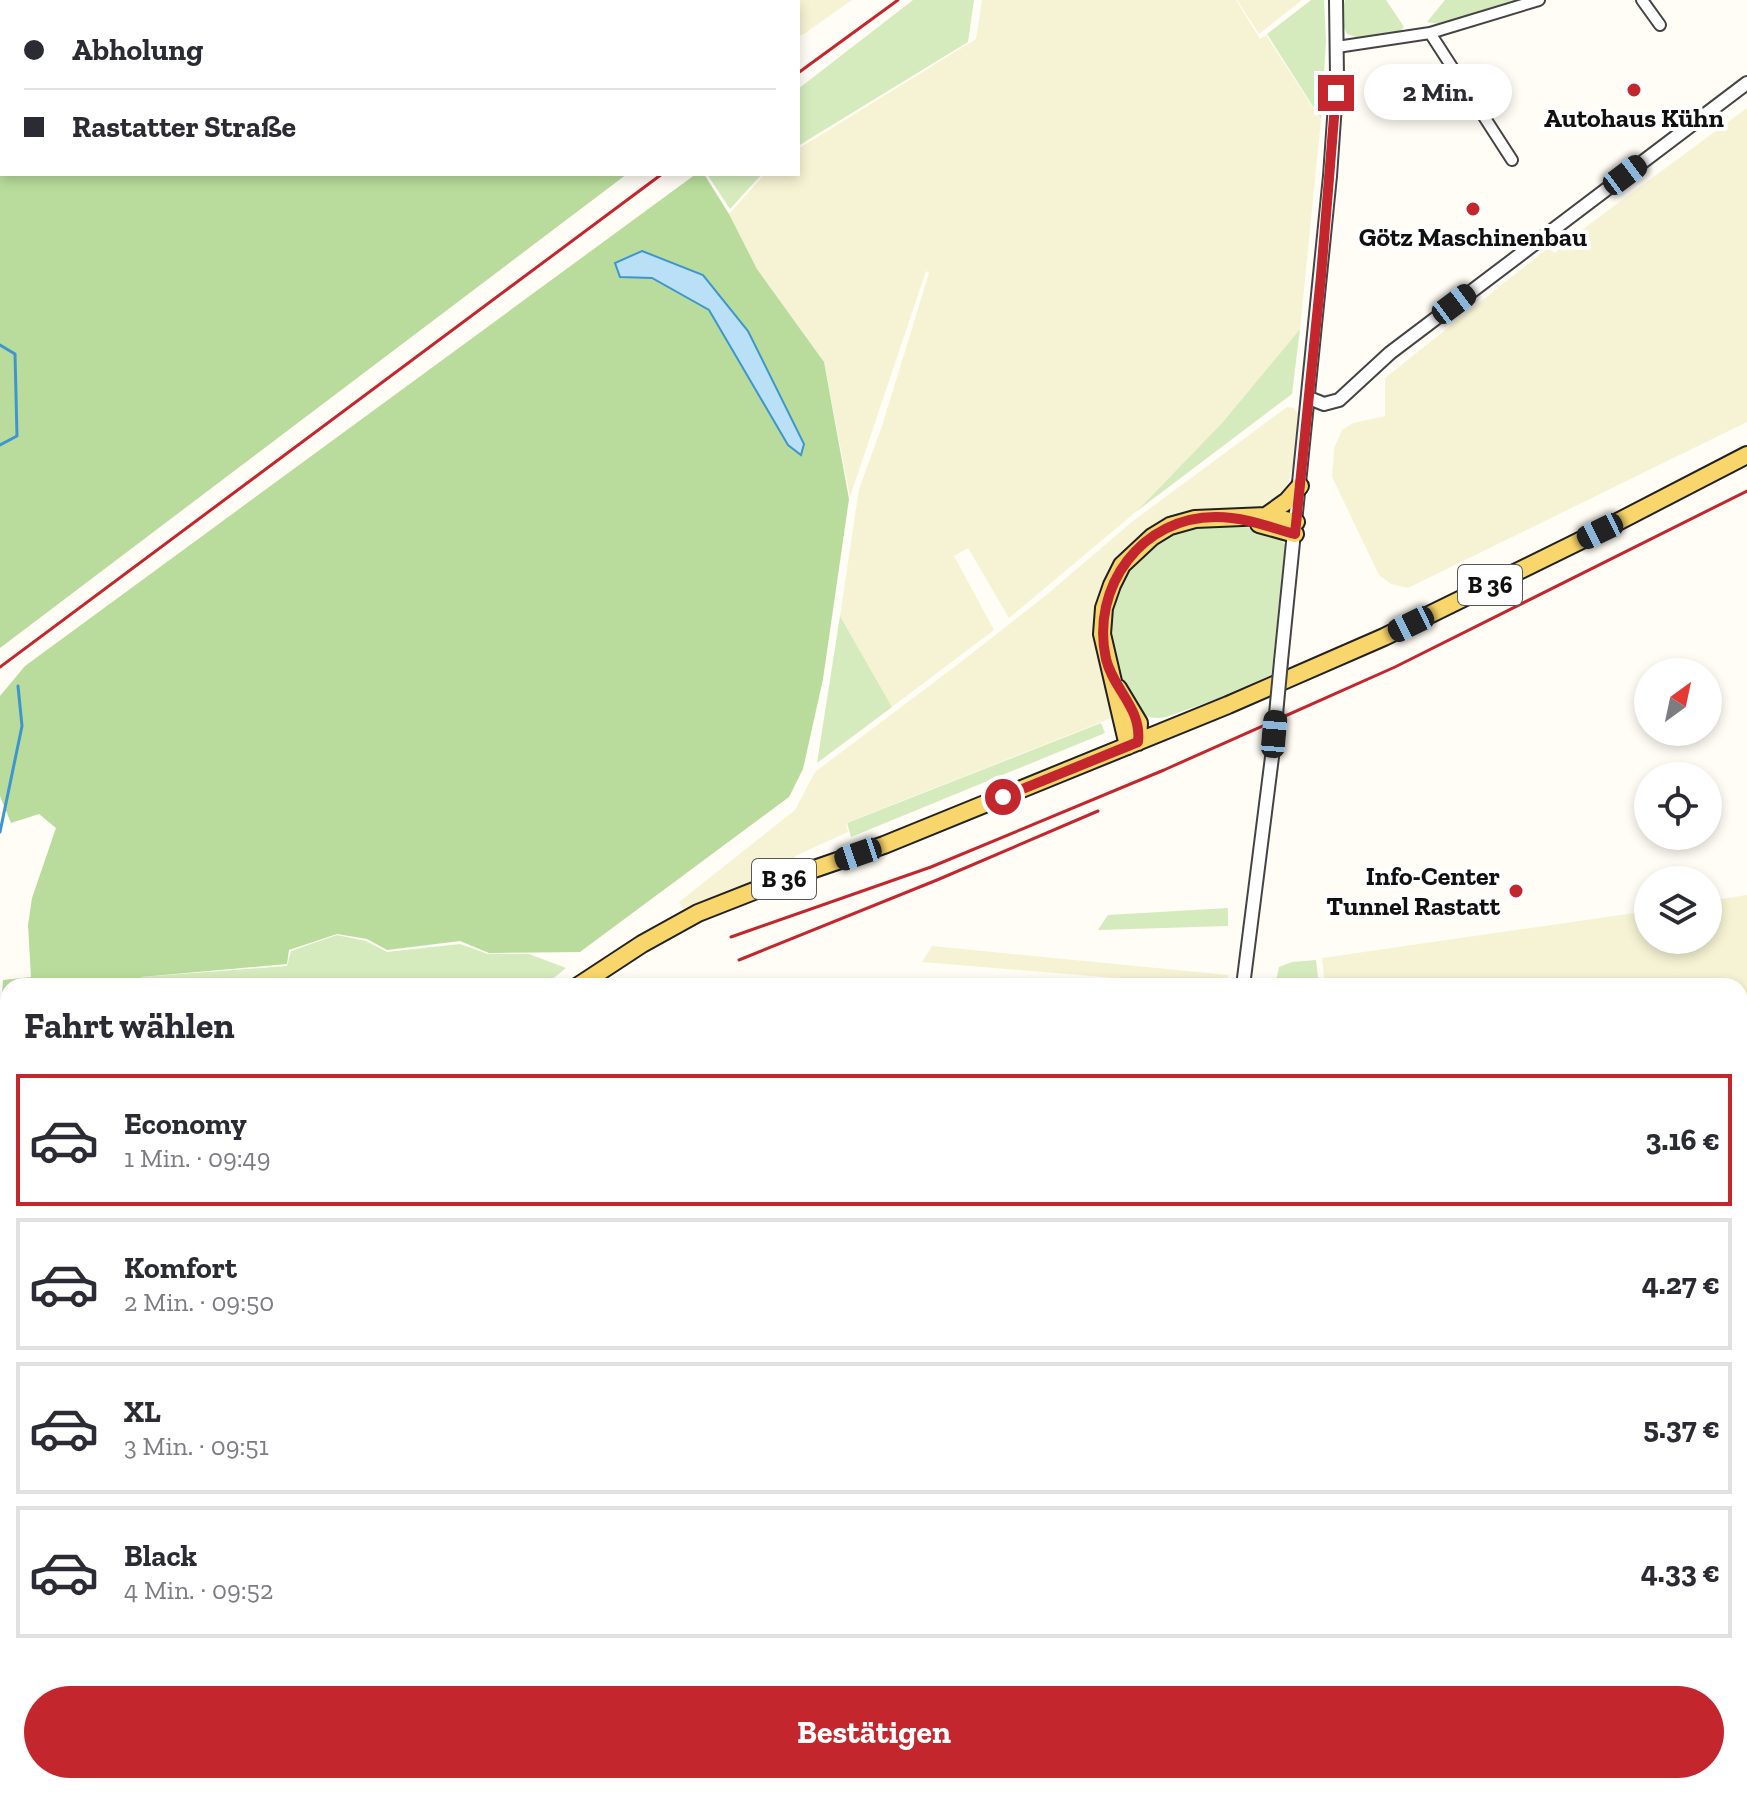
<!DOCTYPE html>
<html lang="de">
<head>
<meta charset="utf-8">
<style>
  body { margin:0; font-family:"Zilla Slab",serif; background:#f7f7f7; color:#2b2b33; height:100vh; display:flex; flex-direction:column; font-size:30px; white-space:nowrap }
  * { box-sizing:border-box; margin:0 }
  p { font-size:26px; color:#7c7c81 }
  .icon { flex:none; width:44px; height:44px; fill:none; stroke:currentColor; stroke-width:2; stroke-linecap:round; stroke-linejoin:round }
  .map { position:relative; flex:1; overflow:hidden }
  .sheet { position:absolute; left:0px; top:978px; width:1748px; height:816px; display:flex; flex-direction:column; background:#fff; border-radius:24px 24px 0 0; box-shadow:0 4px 12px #0003 }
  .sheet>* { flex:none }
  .top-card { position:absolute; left:0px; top:0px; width:800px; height:176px; box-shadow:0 4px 12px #0003; display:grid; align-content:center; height:176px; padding:0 24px; background:#fff }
  .needle { width:52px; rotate:33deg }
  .buttons { position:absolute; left:1634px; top:658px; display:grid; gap:16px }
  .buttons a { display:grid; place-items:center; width:88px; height:88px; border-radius:50%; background:#fff; box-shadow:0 4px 12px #0003; font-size:40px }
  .end { position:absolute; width:36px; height:36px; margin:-18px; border:10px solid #c4262e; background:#fff; box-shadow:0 0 0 4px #fff }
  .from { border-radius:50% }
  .bubble { position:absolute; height:56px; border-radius:28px; background:#fff; box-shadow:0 4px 12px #0003; font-size:26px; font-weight:700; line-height:56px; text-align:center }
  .car { position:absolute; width:24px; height:48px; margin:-24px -12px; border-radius:10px; box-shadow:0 0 6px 2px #0007; background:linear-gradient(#222 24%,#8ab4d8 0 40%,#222 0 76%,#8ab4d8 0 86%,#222 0) }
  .top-card b { display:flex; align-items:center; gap:28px; height:76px; font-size:30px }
  .top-card b+b { border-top:2px solid #e1e1e2 }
  .top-card i { width:20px; height:20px; background:#2b2b33 }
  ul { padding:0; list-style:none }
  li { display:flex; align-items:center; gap:24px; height:132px; margin:0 16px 12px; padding:0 8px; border:4px solid #e1e1e2; border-radius:0px }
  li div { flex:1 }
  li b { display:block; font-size:30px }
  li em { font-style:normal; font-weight:700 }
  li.on { border-color:#c4262e }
  li>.icon { width:72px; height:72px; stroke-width:1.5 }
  h2 { padding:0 24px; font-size:36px; line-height:96px }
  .cta { display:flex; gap:16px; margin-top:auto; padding:16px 24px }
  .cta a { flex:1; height:92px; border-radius:48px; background:#c4262e; color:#fff; font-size:32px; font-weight:700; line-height:92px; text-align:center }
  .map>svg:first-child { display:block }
  .farmland { fill:#f6f3d4 }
  .green { fill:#d5ebbd }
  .forest { fill:#b9dc9c }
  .water { fill:#b9e0f7; stroke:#3f96cf; stroke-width:2 }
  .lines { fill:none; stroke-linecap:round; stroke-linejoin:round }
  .stream { stroke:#3f96cf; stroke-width:3 }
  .minor-casing { stroke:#444; stroke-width:14 }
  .tertiary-casing { stroke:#444; stroke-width:16 }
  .primary-casing { stroke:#222; stroke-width:20 }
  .minor { stroke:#fff; stroke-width:10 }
  .tertiary { stroke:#fff; stroke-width:12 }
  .primary { stroke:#f9d66b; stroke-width:16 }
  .rail { stroke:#c4262e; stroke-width:3 }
  .tertiary-bridge-casing { stroke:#444; stroke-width:16; stroke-linecap:butt }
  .tertiary-bridge { stroke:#fff; stroke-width:12 }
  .route { stroke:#c4262e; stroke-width:10 }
  .poi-dot { fill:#c4262e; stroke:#fff; stroke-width:3 }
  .labels { text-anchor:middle; stroke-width:8; stroke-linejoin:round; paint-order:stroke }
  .shield { fill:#fff; stroke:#585858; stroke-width:2 }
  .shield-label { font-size:24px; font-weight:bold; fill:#111 }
  .poi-label { font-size:26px; font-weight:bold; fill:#111; stroke:#fff }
</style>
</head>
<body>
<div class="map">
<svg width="1747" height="1794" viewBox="0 0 1747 1794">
  <rect width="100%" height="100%" fill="#fffdf5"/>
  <path class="farmland" d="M 638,0 L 852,0 L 804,34 L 798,36 L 798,2 Z
    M 982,0 L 1236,0 L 1260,39 L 1266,35 L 1321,120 L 1300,329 L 1222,423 L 1137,511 L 1009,618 L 968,548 L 954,556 L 994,630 L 892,707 L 840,616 L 859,489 L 882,426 L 929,273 L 926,271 L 850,497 L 824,362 L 757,269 L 729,214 L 765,174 L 798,174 L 798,149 L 976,39 Z
    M 1237,0 L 1302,0 L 1259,34 Z
    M 1747,108 L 1747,422 L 1408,588 L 1391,584 L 1379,575 L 1332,477 L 1334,448 L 1342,430 L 1353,423 L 1385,416 L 1385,378 L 1548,248 L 1555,253 L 1572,237 Z
    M 1287,407 L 1294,408 L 1299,415 L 1295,459 L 1287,487 L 1278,501 L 1263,511 L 1213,510 L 1169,518 L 1136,539 L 1114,565 L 1099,597 L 1095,622 L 1097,654 L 1114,717 L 846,823 L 848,832 L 795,856 L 798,866 L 686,914 L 679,902 L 795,810 L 815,772 L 957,665 L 1045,596 L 1133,521 Z
    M 1747,895 L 1747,1321 L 1740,1321 L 1740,986 L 1325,986 L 1322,958 L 1648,911 L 1648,940 L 1708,940 L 1708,901 Z
    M 932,946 L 1228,975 L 1227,986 L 1214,986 L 922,962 Z
    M 1740,1355 L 1747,1355 L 1747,1794 L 1097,1794 L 1098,1786 L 1740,1786 Z"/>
  <path class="green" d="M 913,0 L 974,0 L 968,42 L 798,146 L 798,89 Z
    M 1311,0 L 1324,0 L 1326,41 L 1321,119 L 1267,34 Z
    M 1345,0 L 1386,0 L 1404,27 L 1400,32 L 1359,38 L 1347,34 L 1341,21 Z
    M 1445,0 L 1527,0 L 1442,24 L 1427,22 Z
    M 707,174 L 762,174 L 730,209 Z
    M 1300,329 L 1292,394 L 1137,511 L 1222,423 Z
    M 1211,525 C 1232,526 1273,525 1285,545 L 1271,680 L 1166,717 C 1127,726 1119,677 1112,650 C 1110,641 1105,629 1106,620 C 1113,566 1159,529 1211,525 Z
    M 840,616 L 892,707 L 817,763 Z
    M 1101,723 L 1105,733 L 851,837 L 847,823 Z
    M 1228,908 L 1228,926 L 1098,930 L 1108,915 Z
    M 337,935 L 366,941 L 387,952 L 460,944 L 488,954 L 529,954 L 566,968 L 544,986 L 142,986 L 141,977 L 287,966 L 291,951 Z
    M 1316,960 L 1319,986 L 1275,986 L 1279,967 L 1292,962 Z"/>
  <path class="forest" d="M 0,0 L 638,0 L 639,2 L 2,2 L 2,174 L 627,174 L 0,648 Z
    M 696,174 L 704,174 L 729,214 L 757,269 L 824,362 L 849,499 L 823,679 L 803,769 L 789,797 L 580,952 L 489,953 L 460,941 L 387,950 L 367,939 L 337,934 L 289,950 L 287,964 L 141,977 L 141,986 L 8,986 L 8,1272 L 0,1270 L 0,1023 L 3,980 L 31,977 L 28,925 L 32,898 L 56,828 L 39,814 L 11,823 L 0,796 L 0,696 L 25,666 Z
    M 0,1315 L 8,1315 L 8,1786 L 1060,1786 L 1058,1794 L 0,1794 Z"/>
  <path class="water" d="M 642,251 L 703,275 L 748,331 L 804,444 L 801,455 L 788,445 L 709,310 L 652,278 L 620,277 L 615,263 Z"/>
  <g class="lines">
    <path class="stream" d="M 9,0 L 10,2
      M 0,76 L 2,73
      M 0,345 L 15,354 L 17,436 L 0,445
      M 0,832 L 22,726 L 18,686"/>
    <defs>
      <path id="minor" d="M 1642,0 L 1660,25
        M 1430,33 L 1512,160
        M 1337,47 L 1430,33 L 1539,0
        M 1740,1739 L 1747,1738"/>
      <path id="tertiary" d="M 1309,398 L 1324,404 L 1339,400 L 1390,353 L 1747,83
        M 1281,661 L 1330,176 L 1337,76 L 1336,0
        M 1243,986 L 1272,757
        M 1075,1794 L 1077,1786"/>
      <path id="primary" d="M 1266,516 L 1287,501 L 1300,486
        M 1259,524 L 1295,534
        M 1118,688 L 1139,723 L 1138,742
        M 1128,746 L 1102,634 L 1104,608 L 1112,585 L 1122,565 L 1152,537 L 1170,526 L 1195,519 L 1266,516 L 1296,522
        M 578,986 L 642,944 L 698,913 L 782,880 L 884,845 L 1228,705 L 1384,637 L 1600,531 L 1747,455
        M 0,1291 L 8,1291
        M 0,1304 L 8,1304
        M 1740,1338 L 1747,1339"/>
    </defs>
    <use href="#minor" class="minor-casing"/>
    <use href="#tertiary" class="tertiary-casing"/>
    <use href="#primary" class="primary-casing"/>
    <use href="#minor" class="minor"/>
    <use href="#tertiary" class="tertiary"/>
    <use href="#primary" class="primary"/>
    <path class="rail" d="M 798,73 L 898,0
      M 0,667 L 662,174
      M 731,937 L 931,867 L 1164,770 L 1395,667 L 1747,491
      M 739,960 L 937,880 L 1098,811"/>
    <defs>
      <path id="tertiary-bridge" d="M 1272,757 L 1281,661"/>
    </defs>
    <use href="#tertiary-bridge" class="tertiary-bridge-casing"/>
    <use href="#tertiary-bridge" class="tertiary-bridge"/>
  </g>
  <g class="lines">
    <path class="route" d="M 1003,797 L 1138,742 C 1142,708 1113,689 1106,659 C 1090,587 1142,516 1217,517 C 1244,517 1269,527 1295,534 L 1321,276 L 1336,93"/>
  </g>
  <g class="poi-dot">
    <circle cx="1634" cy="90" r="8"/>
    <circle cx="1473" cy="209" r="8"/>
    <circle cx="1516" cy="891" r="8"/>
  </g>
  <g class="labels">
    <g class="shield">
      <rect x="1458" y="565" width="64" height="40" rx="6"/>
      <rect x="752" y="859" width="64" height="40" rx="6"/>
    </g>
    <g class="shield-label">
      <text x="1490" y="593">B 36</text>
      <text x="784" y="887">B 36</text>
    </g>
    <g class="poi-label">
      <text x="1634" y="127">Autohaus Kühn</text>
      <text x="1473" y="246">Götz Maschinenbau</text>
      <text x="1500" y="885" text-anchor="end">Info-Center<tspan x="1500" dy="30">Tunnel Rastatt</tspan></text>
    </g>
  </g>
</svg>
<div class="buttons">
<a><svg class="needle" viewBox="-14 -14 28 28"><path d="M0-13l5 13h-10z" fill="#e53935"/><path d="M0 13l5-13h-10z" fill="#7c7c81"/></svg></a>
<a><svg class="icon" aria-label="locate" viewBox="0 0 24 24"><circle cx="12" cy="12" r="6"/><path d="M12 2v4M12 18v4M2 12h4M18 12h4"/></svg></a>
<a><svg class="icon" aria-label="layers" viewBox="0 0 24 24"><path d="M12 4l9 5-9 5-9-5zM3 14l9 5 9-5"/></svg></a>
</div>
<i class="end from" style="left:1003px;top:797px"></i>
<i class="end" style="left:1336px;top:93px"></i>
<div class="bubble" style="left:1364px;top:64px;width:148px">2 Min.</div>
<i class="car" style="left:1625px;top:175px;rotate:53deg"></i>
<i class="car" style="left:1454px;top:304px;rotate:53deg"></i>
<i class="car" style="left:1600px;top:531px;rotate:244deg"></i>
<i class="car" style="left:1411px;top:624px;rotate:244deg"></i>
<i class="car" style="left:1274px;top:734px;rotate:5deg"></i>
<i class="car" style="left:858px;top:854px;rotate:251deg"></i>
<div class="top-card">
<b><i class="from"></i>Abholung</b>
<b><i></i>Rastatter Straße</b>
</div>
<section class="sheet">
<h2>Fahrt wählen</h2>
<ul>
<li class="on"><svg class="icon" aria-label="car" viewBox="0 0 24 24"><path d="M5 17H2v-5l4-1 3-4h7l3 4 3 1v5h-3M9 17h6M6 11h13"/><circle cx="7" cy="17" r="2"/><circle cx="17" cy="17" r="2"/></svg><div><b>Economy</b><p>1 Min. · 09:49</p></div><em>3.16 €</em></li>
<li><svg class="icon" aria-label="car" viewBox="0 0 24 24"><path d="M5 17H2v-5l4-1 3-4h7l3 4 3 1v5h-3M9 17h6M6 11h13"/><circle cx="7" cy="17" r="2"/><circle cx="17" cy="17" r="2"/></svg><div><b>Komfort</b><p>2 Min. · 09:50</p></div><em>4.27 €</em></li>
<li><svg class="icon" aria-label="car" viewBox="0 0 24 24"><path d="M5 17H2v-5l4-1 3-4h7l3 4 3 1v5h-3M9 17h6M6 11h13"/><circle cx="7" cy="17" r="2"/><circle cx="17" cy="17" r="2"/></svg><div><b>XL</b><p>3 Min. · 09:51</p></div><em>5.37 €</em></li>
<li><svg class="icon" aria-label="car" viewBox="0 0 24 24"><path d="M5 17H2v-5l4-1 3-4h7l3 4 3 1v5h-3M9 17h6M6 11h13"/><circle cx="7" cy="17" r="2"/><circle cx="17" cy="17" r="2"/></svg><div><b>Black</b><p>4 Min. · 09:52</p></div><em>4.33 €</em></li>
</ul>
<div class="cta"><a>Bestätigen</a></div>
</section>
</div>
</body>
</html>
